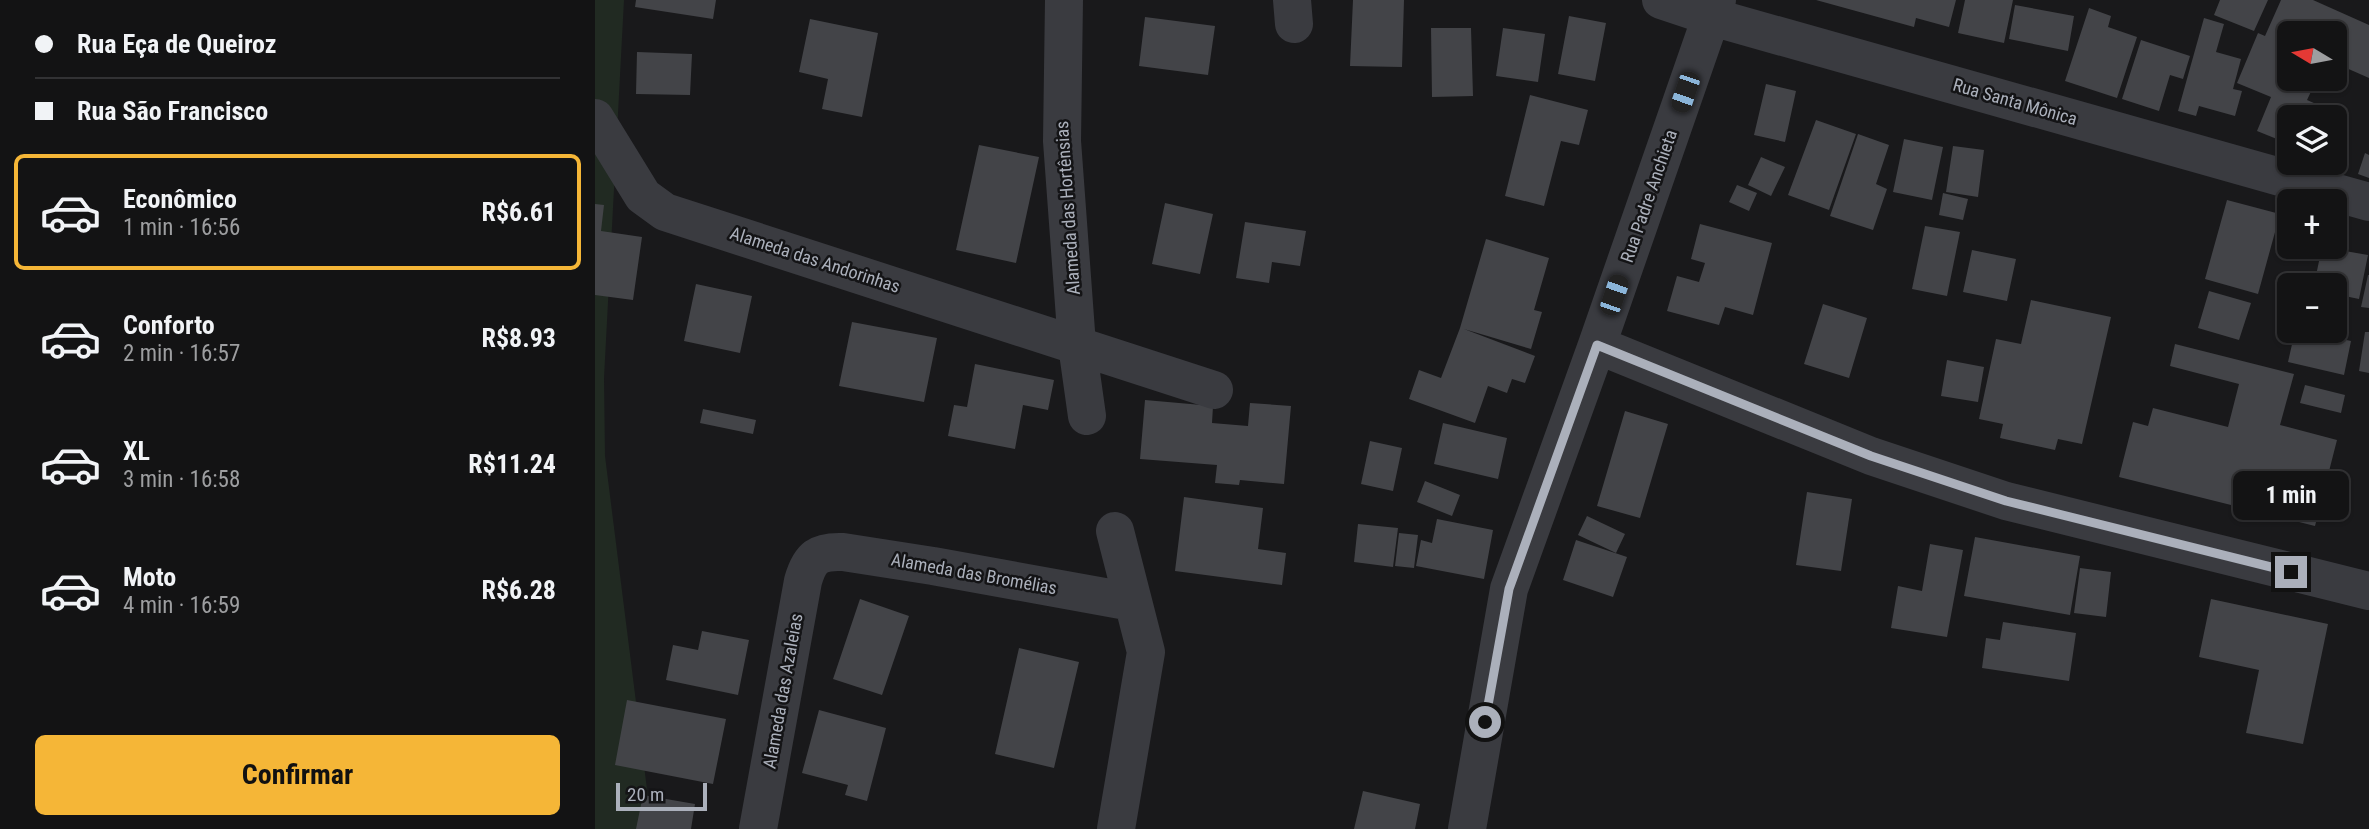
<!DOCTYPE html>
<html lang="pt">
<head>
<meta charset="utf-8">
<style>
  body { margin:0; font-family:"Roboto Condensed",sans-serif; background:#202022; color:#f1f3f6; height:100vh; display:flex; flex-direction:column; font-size:26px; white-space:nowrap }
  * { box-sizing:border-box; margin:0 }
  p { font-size:23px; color:#9d9ea0 }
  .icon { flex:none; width:38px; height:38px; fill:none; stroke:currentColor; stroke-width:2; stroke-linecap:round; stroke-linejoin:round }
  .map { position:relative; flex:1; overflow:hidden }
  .drawer { display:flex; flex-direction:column; background:#131314; width:595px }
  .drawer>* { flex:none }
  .banner { display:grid; align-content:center; height:154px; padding:0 35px; background:#131314 }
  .needle { width:46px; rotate:280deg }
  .controls { position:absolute; left:1682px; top:21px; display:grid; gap:14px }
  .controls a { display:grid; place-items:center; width:70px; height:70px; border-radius:10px; background:#131314; box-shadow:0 2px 5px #0004,0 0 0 2px #323234; font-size:35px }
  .scale { position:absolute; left:21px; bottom:18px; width:91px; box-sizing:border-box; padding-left:7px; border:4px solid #abb0bb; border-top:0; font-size:19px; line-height:24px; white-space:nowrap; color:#abb0bb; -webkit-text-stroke:5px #141416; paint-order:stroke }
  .end { position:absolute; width:32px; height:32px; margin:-16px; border:9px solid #abb0bb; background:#111; box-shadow:0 0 0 4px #111 }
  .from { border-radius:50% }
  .bubble { position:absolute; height:49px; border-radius:10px; background:#131314; box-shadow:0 2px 5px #0004,0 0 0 2px #323234; font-size:23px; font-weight:700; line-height:49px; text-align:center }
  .car { position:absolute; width:21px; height:42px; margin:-21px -10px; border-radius:9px; box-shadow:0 0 5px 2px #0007; background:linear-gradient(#222 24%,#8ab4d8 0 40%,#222 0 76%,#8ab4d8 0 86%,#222 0) }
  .banner b { display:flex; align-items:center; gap:24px; height:66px; font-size:26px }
  .banner b+b { border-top:2px solid #323234 }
  .banner i { width:18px; height:18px; background:#f1f3f6 }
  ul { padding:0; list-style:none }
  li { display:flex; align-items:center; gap:21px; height:116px; margin:0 14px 10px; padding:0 21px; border:4px solid transparent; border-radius:10px }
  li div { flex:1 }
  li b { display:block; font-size:26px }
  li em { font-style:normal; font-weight:700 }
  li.selected { border-color:#f5b637 }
  li>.icon { width:63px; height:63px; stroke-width:1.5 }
  .primary-button { display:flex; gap:14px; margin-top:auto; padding:14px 35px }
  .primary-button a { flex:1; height:80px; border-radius:10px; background:#f5b637; color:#111; font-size:28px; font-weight:700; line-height:80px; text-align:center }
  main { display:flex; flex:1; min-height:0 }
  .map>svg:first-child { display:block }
  .green { fill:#212a22 }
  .building { fill:#434448 }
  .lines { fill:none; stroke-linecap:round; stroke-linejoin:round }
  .minor { stroke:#3a3b40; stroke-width:38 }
  .route { stroke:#abb0bb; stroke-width:9 }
  .labels { text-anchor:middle; stroke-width:5; stroke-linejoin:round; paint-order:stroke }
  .street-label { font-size:18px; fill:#abb0bb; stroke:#141416 }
</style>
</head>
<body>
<main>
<section class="drawer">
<div class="banner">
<b><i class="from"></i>Rua Eça de Queiroz</b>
<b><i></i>Rua São Francisco</b>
</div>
<ul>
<li class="selected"><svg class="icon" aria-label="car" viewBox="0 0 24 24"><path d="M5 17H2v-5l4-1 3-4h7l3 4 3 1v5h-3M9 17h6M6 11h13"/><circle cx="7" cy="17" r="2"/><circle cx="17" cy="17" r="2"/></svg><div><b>Econômico</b><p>1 min · 16:56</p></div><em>R$6.61</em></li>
<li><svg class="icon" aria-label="car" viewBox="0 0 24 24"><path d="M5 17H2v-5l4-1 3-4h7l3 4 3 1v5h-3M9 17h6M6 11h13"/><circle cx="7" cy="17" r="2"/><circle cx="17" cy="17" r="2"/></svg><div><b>Conforto</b><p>2 min · 16:57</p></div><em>R$8.93</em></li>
<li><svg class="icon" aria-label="car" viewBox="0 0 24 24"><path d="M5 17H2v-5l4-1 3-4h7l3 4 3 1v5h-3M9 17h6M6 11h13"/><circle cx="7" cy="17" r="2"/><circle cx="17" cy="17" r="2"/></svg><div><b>XL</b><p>3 min · 16:58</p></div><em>R$11.24</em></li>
<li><svg class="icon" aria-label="car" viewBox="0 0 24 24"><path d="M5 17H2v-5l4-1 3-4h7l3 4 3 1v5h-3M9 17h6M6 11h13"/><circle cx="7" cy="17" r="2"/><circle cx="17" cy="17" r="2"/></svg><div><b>Moto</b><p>4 min · 16:59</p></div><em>R$6.28</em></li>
</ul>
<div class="primary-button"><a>Confirmar</a></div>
</section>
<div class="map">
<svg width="1774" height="829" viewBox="0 0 1774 829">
  <rect width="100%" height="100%" fill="#19191b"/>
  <path class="green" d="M 0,0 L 29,0 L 9,378 L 10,456 L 57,829 L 0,829 Z"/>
  <path class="building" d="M 41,0 L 121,0 L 118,19 L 40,7 Z
    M 758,0 L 809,0 L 807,67 L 755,66 Z
    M 1221,0 L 1361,0 L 1354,27 L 1321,18 L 1319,27 Z
    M 1370,0 L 1418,0 L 1409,43 L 1363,33 Z
    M 1625,0 L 1673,0 L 1659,31 L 1619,15 Z
    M 1686,0 L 1718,0 L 1774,25 L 1774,78 L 1740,63 L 1740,33 L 1694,33 L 1694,79 L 1722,79 L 1712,100 L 1744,114 L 1740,125 L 1740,117 L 1694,117 L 1694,144 L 1662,131 L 1676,97 L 1642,83 L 1663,33 L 1670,36 Z
    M 1420,5 L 1479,16 L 1473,51 L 1414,39 Z
    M 1494,8 L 1516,16 L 1513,27 L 1542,37 L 1522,98 L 1470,81 Z
    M 974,16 L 1011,23 L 1000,81 L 963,74 Z
    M 550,17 L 620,26 L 613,75 L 544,66 Z
    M 1609,18 L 1629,24 L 1621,52 L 1646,59 L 1638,89 L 1647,91 L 1640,116 L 1604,106 L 1601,116 L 1583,111 Z
    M 215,19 L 283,33 L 267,117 L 227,109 L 233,79 L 204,72 Z
    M 836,28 L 876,28 L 878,96 L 837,97 Z
    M 908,28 L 950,34 L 943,82 L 901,76 Z
    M 1546,40 L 1595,56 L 1588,79 L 1575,75 L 1564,111 L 1527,99 Z
    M 42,52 L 97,54 L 95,95 L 41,94 Z
    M 1171,84 L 1201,91 L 1190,142 L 1159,135 Z
    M 935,95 L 993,110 L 984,145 L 966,141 L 949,206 L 910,196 Z
    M 1221,120 L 1261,134 L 1234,210 L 1193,195 Z
    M 1263,134 L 1294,145 L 1281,184 L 1292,189 L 1278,230 L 1235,216 Z
    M 1309,139 L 1348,147 L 1337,200 L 1298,192 Z
    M 384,145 L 444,157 L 421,263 L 361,250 Z
    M 1358,146 L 1389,150 L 1383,197 L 1351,192 Z
    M 1770,153 L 1774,155 L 1774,178 L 1763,174 Z
    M 1166,157 L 1190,167 L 1176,196 L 1153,185 Z
    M 1142,185 L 1162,193 L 1154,211 L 1134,202 Z
    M 1348,193 L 1373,199 L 1368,220 L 1344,215 Z
    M 1632,200 L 1685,214 L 1663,294 L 1610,279 Z
    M 570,203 L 618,214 L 605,274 L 557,264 Z
    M 0,204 L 9,205 L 6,231 L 47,237 L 38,300 L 0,295 Z
    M 650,222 L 711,231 L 705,266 L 677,262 L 674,283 L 641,278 Z
    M 1105,224 L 1177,243 L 1158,315 L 1130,307 L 1124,325 L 1072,311 L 1082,276 L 1104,282 L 1110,263 L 1096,259 Z
    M 1330,226 L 1365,232 L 1352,296 L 1317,289 Z
    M 891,239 L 954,258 L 939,310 L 947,312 L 936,349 L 869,329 L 940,356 L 930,383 L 917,379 L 912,393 L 893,386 L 880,423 L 814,399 L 824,370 L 846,378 L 865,328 Z
    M 1727,247 L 1773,255 L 1764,299 L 1740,294 L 1740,285 L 1719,285 Z
    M 1377,250 L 1421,259 L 1412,301 L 1368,292 Z
    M 1773,275 L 1774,275 L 1774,308 L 1766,307 Z
    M 101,284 L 157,296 L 145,353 L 89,341 Z
    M 1614,291 L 1656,303 L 1644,340 L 1603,328 Z
    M 1436,300 L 1516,317 L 1487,444 L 1463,439 L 1460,450 L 1405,438 L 1408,424 L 1384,419 L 1401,339 L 1426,344 Z
    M 1228,304 L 1272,318 L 1254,378 L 1209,364 Z
    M 257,322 L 342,338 L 329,402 L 244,386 Z
    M 1700,331 L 1711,331 L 1756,341 L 1749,375 L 1693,362 Z
    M 1770,332 L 1774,332 L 1774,373 L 1764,371 Z
    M 1580,344 L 1699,374 L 1685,425 L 1742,440 L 1720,526 L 1524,477 L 1538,422 L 1553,426 L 1558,408 L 1633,427 L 1644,384 L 1575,366 Z
    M 1352,360 L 1389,367 L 1383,402 L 1346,396 Z
    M 380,364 L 459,380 L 453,410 L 428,405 L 420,449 L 353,436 L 359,405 L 372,407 Z
    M 1710,385 L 1750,395 L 1746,413 L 1705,403 Z
    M 550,400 L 618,406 L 617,423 L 653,426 L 655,403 L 696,406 L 689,484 L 645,480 L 644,485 L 620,483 L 622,465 L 545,459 Z
    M 108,409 L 161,420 L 158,434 L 105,423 Z
    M 1030,411 L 1073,424 L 1045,518 L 1002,506 Z
    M 848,423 L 912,438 L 903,479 L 839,464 Z
    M 775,441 L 807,448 L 798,491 L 766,484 Z
    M 830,481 L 865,495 L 857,516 L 822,502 Z
    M 1212,492 L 1257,499 L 1246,571 L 1201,565 Z
    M 589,497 L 668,508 L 663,549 L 691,553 L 687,585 L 580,571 Z
    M 992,516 L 1030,534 L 1021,553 L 983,535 Z
    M 842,519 L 898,530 L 889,579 L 821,566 L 826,540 L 837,543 Z
    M 763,524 L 803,528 L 798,567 L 759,562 Z
    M 804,533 L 823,535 L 819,568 L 800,566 Z
    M 1380,537 L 1485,556 L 1475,615 L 1369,596 Z
    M 981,540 L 1032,557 L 1018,597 L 968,580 Z
    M 1335,544 L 1368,550 L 1352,637 L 1296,628 L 1303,586 L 1327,591 Z
    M 1485,568 L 1516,572 L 1511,617 L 1479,613 Z
    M 265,599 L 314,616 L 287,695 L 238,679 Z
    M 1616,599 L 1733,624 L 1708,744 L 1651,733 L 1664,670 L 1604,657 Z
    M 1408,622 L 1481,633 L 1474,681 L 1387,668 L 1391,638 L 1405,640 Z
    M 107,631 L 154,640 L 143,695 L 71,680 L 78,645 L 103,650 Z
    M 424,648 L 484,662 L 459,768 L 400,754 Z
    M 32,700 L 131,719 L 118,784 L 20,765 Z
    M 224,710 L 291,728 L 272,801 L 250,795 L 253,785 L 207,773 Z
    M 768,791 L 825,804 L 820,829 L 759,829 Z
    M 48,795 L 100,804 L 96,829 L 41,829 Z"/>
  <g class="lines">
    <path class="minor" d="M 469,0 L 467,141 L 482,345 L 492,416
      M 697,0 L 699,24
      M 1066,0 L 1117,17 L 1774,202
      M 0,118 L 48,196 L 70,212 L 619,390
      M 1002,345 L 1276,456 L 1411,501 L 1774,591
      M 520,531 L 551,652 L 521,829
      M 163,829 L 208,581 C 215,557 223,551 248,552 L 338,566 L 537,602
      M 872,829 L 914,589 L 1002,345 L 1122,0"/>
  </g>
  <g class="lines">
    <path class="route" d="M 890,722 L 914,589 L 1002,345 L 1276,456 L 1411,501 L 1696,572"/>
  </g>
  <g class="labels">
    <g class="street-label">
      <text transform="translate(1420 102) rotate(16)" y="6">Rua Santa Mônica</text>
      <text transform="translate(1054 196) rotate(-71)" y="6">Rua Padre Anchieta</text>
      <text transform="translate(473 208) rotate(-94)" y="6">Alameda das Hortênsias</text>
      <text transform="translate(220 260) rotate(18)" y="6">Alameda das Andorinhas</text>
      <text transform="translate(379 574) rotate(10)" y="6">Alameda das Bromélias</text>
      <text transform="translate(188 691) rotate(-80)" y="6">Alameda das Azaleias</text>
    </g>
  </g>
</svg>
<div class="controls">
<a><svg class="needle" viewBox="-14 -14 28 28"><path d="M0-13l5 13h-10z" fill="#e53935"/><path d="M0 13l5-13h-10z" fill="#9d9ea0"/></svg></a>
<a><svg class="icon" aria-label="layers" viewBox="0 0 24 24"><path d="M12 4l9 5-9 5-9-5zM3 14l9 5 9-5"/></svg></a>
<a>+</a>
<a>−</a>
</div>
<div class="scale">20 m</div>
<i class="end from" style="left:890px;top:722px"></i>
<i class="end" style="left:1696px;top:572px"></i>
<div class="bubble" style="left:1638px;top:471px;width:116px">1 min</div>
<i class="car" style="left:1090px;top:92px;rotate:199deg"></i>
<i class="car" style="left:1019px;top:295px;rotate:19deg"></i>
</div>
</main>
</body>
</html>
